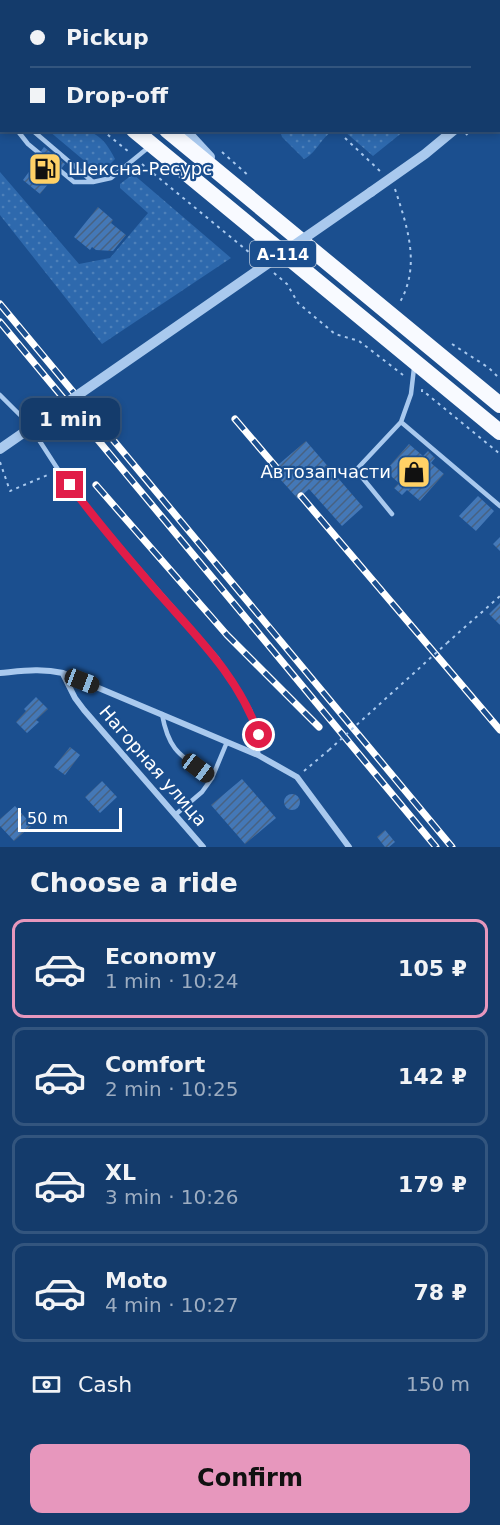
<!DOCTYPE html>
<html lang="en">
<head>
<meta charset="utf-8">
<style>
  body { margin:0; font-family:"DejaVu Sans",sans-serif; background:#214673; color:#f1f3f6; height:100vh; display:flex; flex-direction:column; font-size:22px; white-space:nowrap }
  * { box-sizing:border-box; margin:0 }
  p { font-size:20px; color:#9dadc1 }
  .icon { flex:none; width:33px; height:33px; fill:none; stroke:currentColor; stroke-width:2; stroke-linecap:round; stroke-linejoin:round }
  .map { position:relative; height:847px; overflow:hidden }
  .sheet { display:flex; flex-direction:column; background:#143b6b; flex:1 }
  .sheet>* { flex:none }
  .banner { position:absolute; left:0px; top:0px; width:501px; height:132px; box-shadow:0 3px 9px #0003,0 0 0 2px #33557e; display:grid; align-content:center; height:132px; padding:0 30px; background:#143b6b }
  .scale { position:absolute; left:18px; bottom:15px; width:104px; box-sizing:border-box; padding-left:6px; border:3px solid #fff; border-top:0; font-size:16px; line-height:21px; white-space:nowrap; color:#fff; -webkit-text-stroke:4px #1b4f8f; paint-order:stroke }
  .end { position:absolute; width:27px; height:27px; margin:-14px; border:8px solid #e11d48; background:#fff; box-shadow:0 0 0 3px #fff }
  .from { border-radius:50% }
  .bubble { position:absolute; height:42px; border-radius:12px; background:#143b6b; box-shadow:0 3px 9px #0003,0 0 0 2px #33557e; font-size:20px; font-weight:700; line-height:42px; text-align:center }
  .car { position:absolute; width:18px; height:36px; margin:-18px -9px; border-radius:8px; box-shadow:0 0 4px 2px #0007; background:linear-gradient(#222 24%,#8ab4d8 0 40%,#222 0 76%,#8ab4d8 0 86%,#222 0) }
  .banner b { display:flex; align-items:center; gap:21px; height:57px; font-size:22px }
  .banner b+b { border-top:2px solid #33557e }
  .banner i { width:15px; height:15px; background:#f1f3f6 }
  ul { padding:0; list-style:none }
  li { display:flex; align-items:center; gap:18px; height:99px; margin:0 12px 9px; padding:0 18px; border:3px solid #33557e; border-radius:12px }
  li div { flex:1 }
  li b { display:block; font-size:22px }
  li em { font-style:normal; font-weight:700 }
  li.active { border-color:#e797bd }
  li>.icon { width:54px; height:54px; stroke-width:1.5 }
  h2 { padding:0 30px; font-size:27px; line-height:72px }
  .pay { display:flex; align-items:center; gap:15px; height:66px; padding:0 30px; font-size:22px }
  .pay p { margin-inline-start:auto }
  .action { display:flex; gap:12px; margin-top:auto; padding:12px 30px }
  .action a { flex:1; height:69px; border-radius:12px; background:#e797bd; color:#111; font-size:24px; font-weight:700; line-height:69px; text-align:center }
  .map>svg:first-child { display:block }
  .grass { fill:url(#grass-dots) }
  .building { fill:url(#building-hatch) }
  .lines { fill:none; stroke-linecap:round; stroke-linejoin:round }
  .path { stroke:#a9c9ee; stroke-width:2; stroke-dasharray:3 4.5; stroke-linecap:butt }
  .service { stroke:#a9c9ee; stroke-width:4.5 }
  .minor { stroke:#a9c9ee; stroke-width:6 }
  .tertiary { stroke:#a9c9ee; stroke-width:10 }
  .trunk { stroke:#f8faff; stroke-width:16 }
  .rail-casing { stroke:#fff; stroke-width:7 }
  .rail { stroke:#1b4f8f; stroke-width:4.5; stroke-dasharray:14; stroke-linecap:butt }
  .path-bridge { stroke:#a9c9ee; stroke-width:2; stroke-dasharray:3 4.5; stroke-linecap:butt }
  .tertiary-bridge { stroke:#a9c9ee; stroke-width:10 }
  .route { stroke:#e11d48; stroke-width:8 }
  .labels { text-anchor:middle; stroke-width:4.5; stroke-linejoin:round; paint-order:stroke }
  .shield { fill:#1b4f8f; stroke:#bbcadd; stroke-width:1.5 }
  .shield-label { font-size:16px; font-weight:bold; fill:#fff }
  .poi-label { font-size:18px; fill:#fff; stroke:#1b4f8f; text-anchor:start }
  .street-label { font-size:18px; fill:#fff; stroke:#1b4f8f }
</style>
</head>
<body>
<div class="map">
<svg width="500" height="847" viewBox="0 0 500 847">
  <defs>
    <pattern id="grass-dots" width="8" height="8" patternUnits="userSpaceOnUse" patternTransform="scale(1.5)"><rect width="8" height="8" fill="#2e69ad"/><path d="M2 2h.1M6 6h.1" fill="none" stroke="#4d80b9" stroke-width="1.8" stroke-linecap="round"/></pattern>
    <pattern id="building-hatch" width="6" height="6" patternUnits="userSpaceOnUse" patternTransform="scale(1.5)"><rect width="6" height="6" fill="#4478b7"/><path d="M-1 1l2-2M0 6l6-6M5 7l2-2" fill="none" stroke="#486282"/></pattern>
  </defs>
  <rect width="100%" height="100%" fill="#1b4f8f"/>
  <path class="grass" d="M 137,0 L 494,0 L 493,2 Z
    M 49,131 C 82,130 98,124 115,159 L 104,170 L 93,168 Z
    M 280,131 L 280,130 L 333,131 C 321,137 316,154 304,159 L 282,137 Z
    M 344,131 L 404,131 L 373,156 Z
    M 0,172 L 79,264 L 110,258 L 148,213 L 120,188 L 120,184 L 133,174 L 231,258 L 102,344 L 0,215 Z"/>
  <path class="building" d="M 44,147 L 65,164 L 56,175 L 51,171 L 45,180 L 49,183 L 40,194 L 23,180 L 31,169 L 34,171 L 41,162 L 36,158 Z
    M 98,207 L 113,220 L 111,223 L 126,235 L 113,251 L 96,250 L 92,247 L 90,250 L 74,237 Z
    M 306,441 L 363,507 L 342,526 L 309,489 L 298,499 L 272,470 Z
    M 409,444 L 423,456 L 428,451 L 435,458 L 431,463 L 444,474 L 420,501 L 407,490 L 402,495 L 394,488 L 399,483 L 385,471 Z
    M 478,496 L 494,511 L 476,531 L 459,516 Z
    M 500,537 L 500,551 L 493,544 Z
    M 500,603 L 500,625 L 489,614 Z
    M 36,697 L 48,709 L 36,720 L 39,722 L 27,733 L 16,722 L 26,711 L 24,709 Z
    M 70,747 L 80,755 L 65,775 L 54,767 Z
    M 242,779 L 276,818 L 245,844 L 211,805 Z
    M 102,781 L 117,797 L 100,813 L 85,797 Z
    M284 802a8 8 0 1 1 16 0a8 8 0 1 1-16 0Z
    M 15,806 L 32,825 L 14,841 L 0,826 L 0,819 Z
    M 385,830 L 395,842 L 389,847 L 385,847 L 377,837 Z"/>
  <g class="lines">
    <path class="path" d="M 0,46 L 2,48
      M 500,53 L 500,52
      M 102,130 L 129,152
      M 466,135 L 471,130
      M 345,138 L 381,172
      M 222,152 L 249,176
      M 142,164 L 256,258
      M 395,189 C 407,226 421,265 400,302
      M 274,273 L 287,284 L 298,303 L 335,334 L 359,341 L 403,375
      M 452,344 L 489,368 L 500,379
      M 422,392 L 422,390 L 500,454
      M 0,462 L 10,491 L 50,474
      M 447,643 L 500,596
      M 304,771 L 329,750"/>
    <path class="service" d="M 0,103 L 2,104
      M 0,110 L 2,112
      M 17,130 L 28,144 L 74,182 L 93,182
      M 32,130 L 93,182 L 111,178 L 149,147
      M 0,395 L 20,415
      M 401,422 L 500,506
      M 39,440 L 59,471 L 92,515 L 217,658 L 250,710 L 259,735 L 258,755
      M 392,514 L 356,470 L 401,422 L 411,394 L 414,368
      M 162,714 C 169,753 182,756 212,778 L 202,792 L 175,815
      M 212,778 L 227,742"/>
    <path class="minor" d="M 0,673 C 22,671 41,668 63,673 L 258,755 L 297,777 L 349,847
      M 63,674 L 75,698 L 84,710 L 203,847"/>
    <path class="tertiary" d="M 29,0 L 31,2
      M 500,78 L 500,77
      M 185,130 L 210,157
      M 371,192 L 425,154 L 454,130"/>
    <path class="trunk" d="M 9,0 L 10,2
      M 0,22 L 2,24
      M 134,130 L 500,432
      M 167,130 L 500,405"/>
    <defs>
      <path id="rail" d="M 0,304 L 452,847
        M 0,322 L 436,847
        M 235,419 L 276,467
        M 96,485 L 227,635 L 319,727
        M 301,496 L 500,730"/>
    </defs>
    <use href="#rail" class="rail-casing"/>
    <use href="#rail" class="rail"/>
    <path class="path-bridge" d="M 329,750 L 447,643"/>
    <path class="tertiary-bridge" d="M 0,449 L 371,192"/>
  </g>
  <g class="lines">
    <path class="route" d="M 70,485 C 98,524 130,560 161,596 C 200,640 239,678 259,735"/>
  </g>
  <defs>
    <symbol id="fuel-square" viewBox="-11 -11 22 22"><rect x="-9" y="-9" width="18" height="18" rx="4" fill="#ffd166" stroke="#1b4f8f"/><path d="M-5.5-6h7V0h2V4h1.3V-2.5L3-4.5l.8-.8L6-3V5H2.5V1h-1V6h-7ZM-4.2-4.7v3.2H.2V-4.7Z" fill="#111"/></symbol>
    <symbol id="shop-square" viewBox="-11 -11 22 22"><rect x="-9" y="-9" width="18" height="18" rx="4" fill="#ffd166" stroke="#1b4f8f"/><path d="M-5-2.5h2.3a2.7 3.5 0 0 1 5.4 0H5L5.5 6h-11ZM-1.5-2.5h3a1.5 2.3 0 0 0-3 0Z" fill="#111"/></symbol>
  </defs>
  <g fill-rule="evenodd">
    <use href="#fuel-square" x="26" y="150" width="38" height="38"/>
    <use href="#shop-square" x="395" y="453" width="38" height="38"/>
  </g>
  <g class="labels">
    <rect class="shield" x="250" y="241" width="66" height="26" rx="4.5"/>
    <g class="shield-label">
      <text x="283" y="260">А-114</text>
    </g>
    <g class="poi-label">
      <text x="68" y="175">Шексна-Ресурс</text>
      <text x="391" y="478" text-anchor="end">Автозапчасти</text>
    </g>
    <g class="street-label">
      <text transform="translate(153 766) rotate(49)" y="6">Нагорная улица</text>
    </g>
  </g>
</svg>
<div class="scale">50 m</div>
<i class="end from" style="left:259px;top:735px"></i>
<i class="end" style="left:70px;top:485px"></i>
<div class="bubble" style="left:21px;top:398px;width:99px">1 min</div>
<i class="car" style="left:82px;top:681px;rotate:111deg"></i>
<i class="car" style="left:198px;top:768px;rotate:127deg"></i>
<div class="banner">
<b><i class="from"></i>Pickup</b>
<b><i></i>Drop-off</b>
</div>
</div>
<section class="sheet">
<h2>Choose a ride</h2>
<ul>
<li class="active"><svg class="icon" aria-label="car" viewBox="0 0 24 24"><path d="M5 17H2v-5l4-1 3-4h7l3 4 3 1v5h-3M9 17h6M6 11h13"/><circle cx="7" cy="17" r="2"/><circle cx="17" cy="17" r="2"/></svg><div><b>Economy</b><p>1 min · 10:24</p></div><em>105 ₽</em></li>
<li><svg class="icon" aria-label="car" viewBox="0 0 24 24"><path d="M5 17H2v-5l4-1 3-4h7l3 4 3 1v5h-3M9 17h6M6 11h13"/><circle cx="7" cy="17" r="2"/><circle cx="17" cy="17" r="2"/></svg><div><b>Comfort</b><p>2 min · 10:25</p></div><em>142 ₽</em></li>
<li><svg class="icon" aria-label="car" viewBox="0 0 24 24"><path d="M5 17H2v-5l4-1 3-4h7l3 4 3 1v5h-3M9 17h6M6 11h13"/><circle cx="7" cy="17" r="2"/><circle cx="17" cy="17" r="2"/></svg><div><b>XL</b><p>3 min · 10:26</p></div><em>179 ₽</em></li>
<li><svg class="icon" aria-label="car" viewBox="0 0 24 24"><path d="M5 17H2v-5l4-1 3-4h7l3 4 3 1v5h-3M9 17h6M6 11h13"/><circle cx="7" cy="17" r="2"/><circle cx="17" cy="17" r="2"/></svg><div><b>Moto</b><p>4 min · 10:27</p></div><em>78 ₽</em></li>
</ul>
<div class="pay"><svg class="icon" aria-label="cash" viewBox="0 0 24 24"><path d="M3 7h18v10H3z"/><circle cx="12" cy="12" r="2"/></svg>Cash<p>150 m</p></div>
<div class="action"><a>Confirm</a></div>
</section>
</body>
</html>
